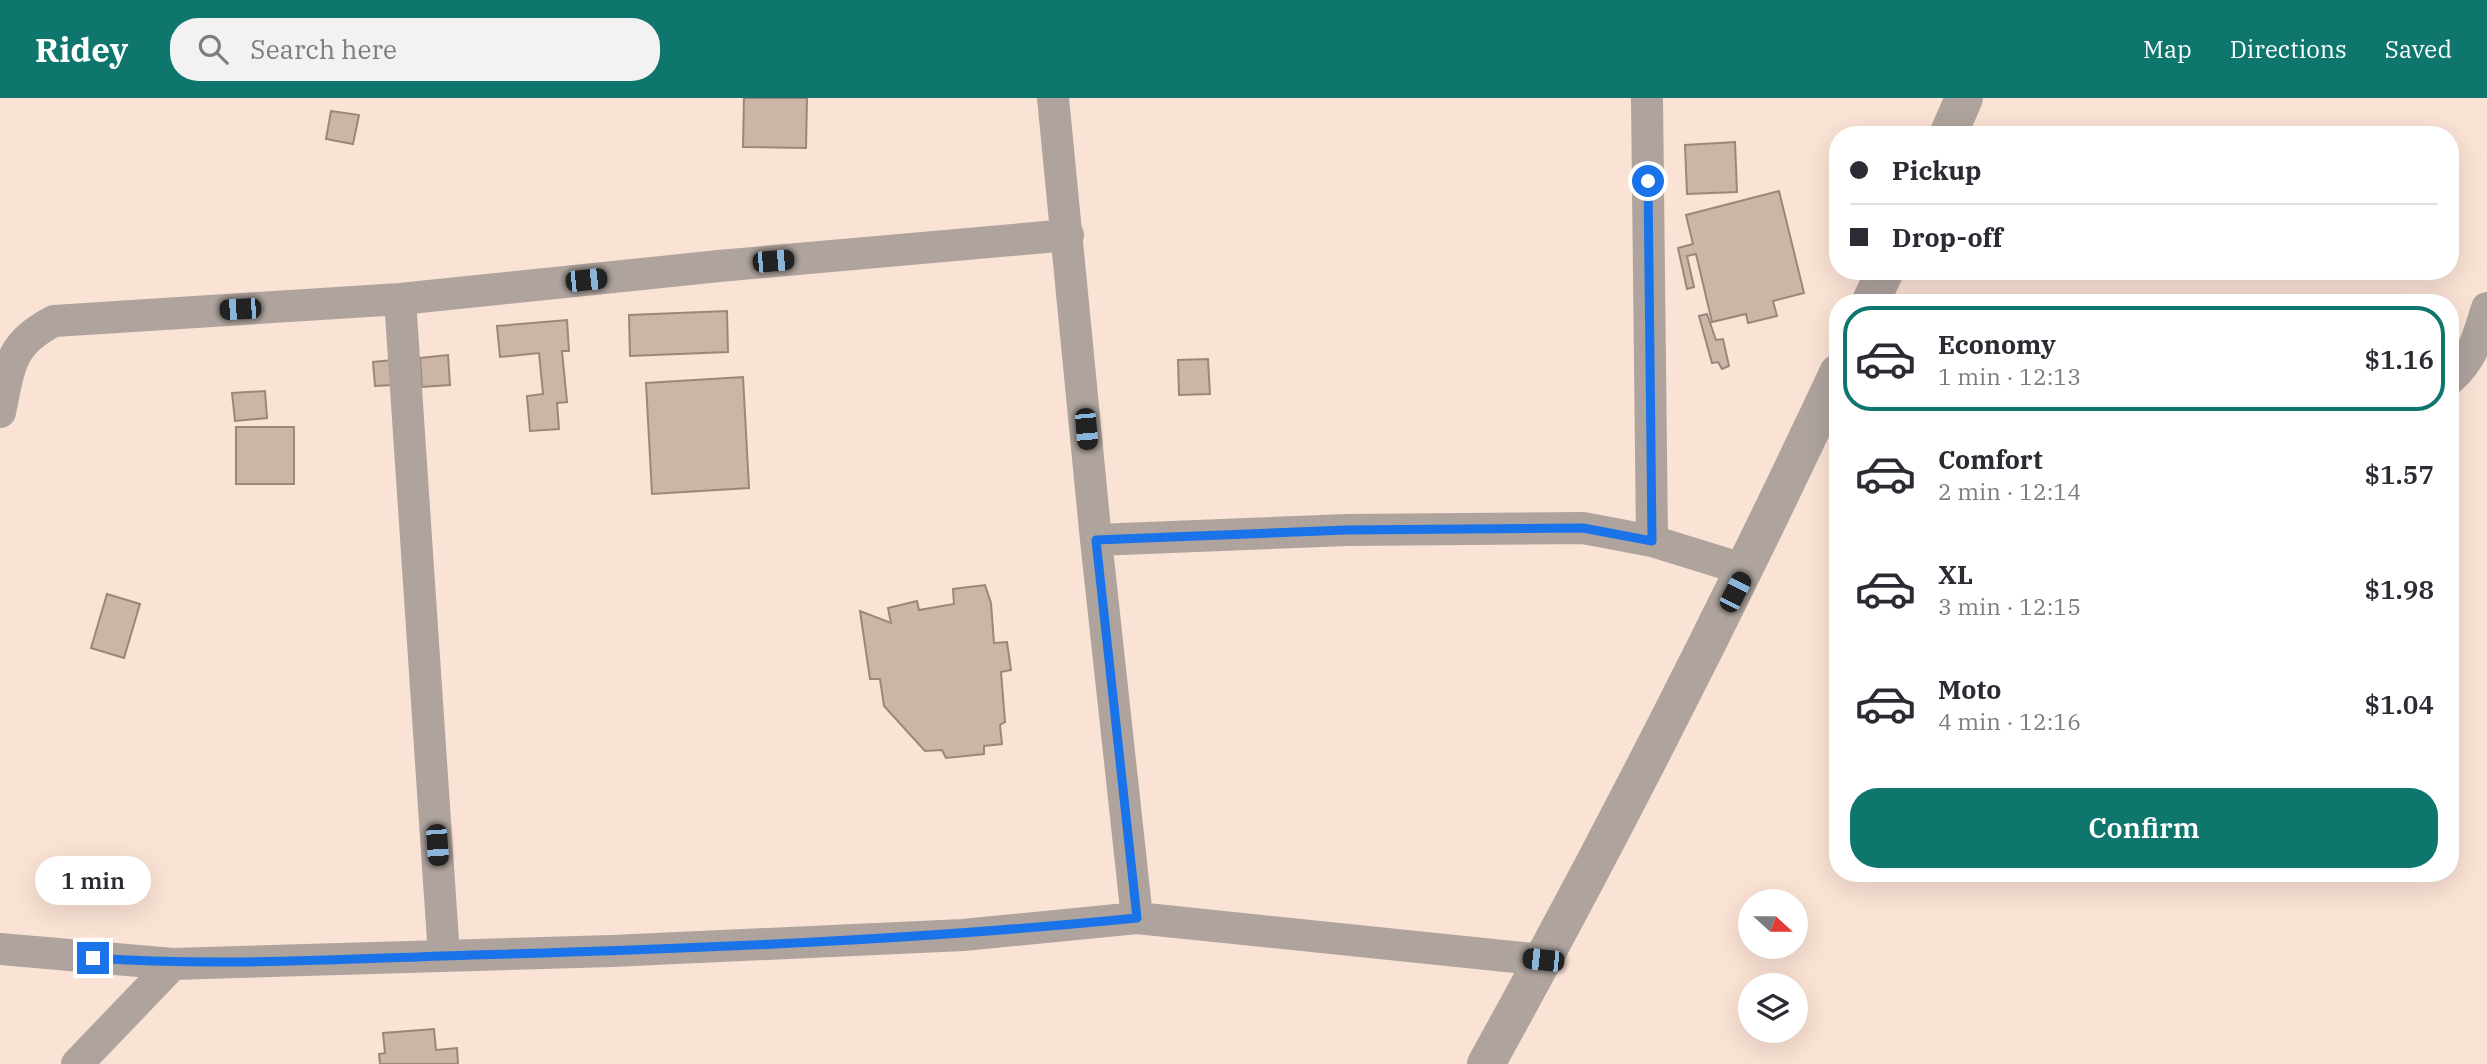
<!DOCTYPE html>
<html lang="en">
<head>
<meta charset="utf-8">
<style>
  body { margin:0; font-family:"IBM Plex Serif",serif; background:#f2f2f3; color:#2b2b33; height:100vh; display:flex; flex-direction:column; font-size:26px; white-space:nowrap }
  * { box-sizing:border-box; margin:0 }
  p { font-size:23px; color:#7c7c81 }
  .icon { flex:none; width:38px; height:38px; fill:none; stroke:currentColor; stroke-width:2; stroke-linecap:round; stroke-linejoin:round }
  .map { position:relative; flex:1; overflow:hidden }
  .drawer { position:absolute; left:1829px; top:196px; width:630px; height:588px; display:flex; flex-direction:column; background:#fff; border-radius:28px; box-shadow:0 7px 28px #0002 }
  .drawer>* { flex:none }
  .banner { position:absolute; left:1829px; top:28px; width:630px; height:154px; border-radius:28px; box-shadow:0 7px 28px #0002; display:grid; align-content:center; height:154px; padding:0 21px; background:#fff }
  .needle { width:46px; rotate:111deg }
  .controls { position:absolute; left:1738px; top:791px; display:grid; gap:14px }
  .controls a { display:grid; place-items:center; width:70px; height:70px; border-radius:50%; background:#fff; box-shadow:0 7px 28px #0002; font-size:35px }
  .end { position:absolute; width:32px; height:32px; margin:-16px; border:9px solid #1a73e8; background:#fff; box-shadow:0 0 0 4px #fff }
  .from { border-radius:50% }
  .bubble { position:absolute; height:49px; border-radius:24px; background:#fff; box-shadow:0 7px 28px #0002; font-size:23px; font-weight:600; line-height:49px; text-align:center }
  .car { position:absolute; width:21px; height:42px; margin:-21px -10px; border-radius:9px; box-shadow:0 0 5px 2px #0007; background:linear-gradient(#222 24%,#8ab4d8 0 40%,#222 0 76%,#8ab4d8 0 86%,#222 0) }
  .banner b { display:flex; align-items:center; gap:24px; height:66px; font-size:26px }
  .banner b+b { border-top:2px solid #e1e1e2 }
  .banner i { width:18px; height:18px; background:#2b2b33 }
  ul { padding:12px 0 0; list-style:none }
  li { display:flex; align-items:center; gap:21px; height:105px; margin:0 14px 10px; padding:0 7px; border:4px solid transparent; border-radius:28px }
  li div { flex:1 }
  li b { display:block; font-size:26px }
  li em { font-style:normal; font-weight:600 }
  li.selected { border-color:#0f766e }
  li>.icon { width:63px; height:63px; stroke-width:1.5 }
  .cta { display:flex; gap:14px; margin-top:auto; padding:14px 21px }
  .cta a { flex:1; height:80px; border-radius:28px; background:#0f766e; color:#fff; font-size:28px; font-weight:600; line-height:80px; text-align:center }
  header { display:flex; align-items:center; gap:42px; box-sizing:border-box; height:98px; padding:0 35px; background:#0f766e; color:#fff }
  header strong { font-size:33px }
  nav { display:flex; gap:38px; margin-inline-start:auto; font-size:24px }
  .search { width:490px; height:63px; background:#f2f2f3; display:flex; align-items:center; gap:18px; box-sizing:border-box; padding:0 24px; border-radius:28px; color:#7c7c81; font-size:26px }
  .map>svg:first-child { display:block }
  .building { fill:#ccb4a7; stroke:#9c8679; stroke-width:2 }
  .lines { fill:none; stroke-linecap:round; stroke-linejoin:round }
  .minor { stroke:#aea39d; stroke-width:32 }
  .tertiary { stroke:#aea39d; stroke-width:38 }
  .route { stroke:#1a73e8; stroke-width:9 }
</style>
</head>
<body>
<header>
<strong>Ridey</strong>
<div class="search"><svg class="icon" aria-label="search" viewBox="0 0 24 24"><circle cx="10" cy="10" r="6"/><path d="M15 15l6 6"/></svg>Search here</div>
<nav><a>Map</a><a>Directions</a><a>Saved</a></nav>
</header>
<div class="map">
<svg width="2487" height="966" viewBox="0 0 2487 966">
  <rect width="100%" height="100%" fill="#fae2d4"/>
  <path class="building" d="M 744,0 L 807,0 L 806,50 L 743,49 Z
    M 331,13 L 359,17 L 353,46 L 326,41 Z
    M 1735,44 L 1737,94 L 1687,96 L 1685,47 Z
    M 1779,93 L 1804,195 L 1773,203 L 1777,218 L 1748,225 L 1746,216 L 1712,224 L 1696,156 L 1687,158 L 1694,189 L 1687,191 L 1678,150 L 1693,146 L 1686,117 Z
    M 727,213 L 728,254 L 630,258 L 629,217 Z
    M 1707,216 L 1716,242 L 1723,241 L 1729,268 L 1722,271 L 1718,264 L 1712,265 L 1699,218 Z
    M 567,222 L 569,253 L 562,253 L 567,304 L 557,305 L 559,331 L 530,333 L 527,298 L 543,296 L 539,255 L 500,259 L 497,228 Z
    M 448,257 L 450,287 L 422,289 L 420,260 Z
    M 1208,261 L 1210,296 L 1179,297 L 1178,262 Z
    M 392,262 L 394,287 L 375,288 L 373,264 Z
    M 743,279 L 749,390 L 652,396 L 646,285 Z
    M 265,293 L 267,320 L 235,323 L 232,295 Z
    M 236,329 L 294,329 L 294,386 L 236,386 Z
    M 985,487 L 991,505 L 994,545 L 1007,544 L 1011,572 L 1001,574 L 1005,624 L 1000,627 L 1002,646 L 984,648 L 984,656 L 946,660 L 942,652 L 925,653 L 884,608 L 880,581 L 870,581 L 860,513 L 891,525 L 888,510 L 917,503 L 919,512 L 954,506 L 953,491 Z
    M 107,496 L 140,506 L 124,560 L 91,550 Z
    M 434,931 L 436,952 L 457,950 L 458,966 L 380,966 L 379,956 L 385,955 L 383,935 Z"/>
  <g class="lines">
    <path class="minor" d="M 1053,0 L 1096,442 L 1137,820
      M 1647,0 L 1652,443
      M 400,201 L 444,858
      M 2450,281 C 2473,261 2478,239 2487,210
      M 0,314 C 10,268 9,246 54,223 L 400,201 L 719,168 L 1068,137
      M 1096,442 L 1347,432 L 1583,430 L 1652,443 L 1746,472
      M 0,851 L 173,866 L 612,853 L 963,837 L 1137,820 L 1543,862
      M 77,966 L 173,866"/>
    <path class="tertiary" d="M 1948,37 L 1964,0
      M 1870,205 L 1885,173
      M 1486,966 C 1611,740 1728,510 1838,275"/>
  </g>
  <g class="lines">
    <path class="route" d="M 93,860 C 219,869 346,861 473,857 C 694,851 916,842 1137,820 L 1096,442 L 1347,432 L 1583,430 L 1652,443 L 1648,83"/>
  </g>
</svg>
<div class="controls">
<a><svg class="needle" viewBox="-14 -14 28 28"><path d="M0-13l5 13h-10z" fill="#e53935"/><path d="M0 13l5-13h-10z" fill="#7c7c81"/></svg></a>
<a><svg class="icon" aria-label="layers" viewBox="0 0 24 24"><path d="M12 4l9 5-9 5-9-5zM3 14l9 5 9-5"/></svg></a>
</div>
<i class="end from" style="left:1648px;top:83px"></i>
<i class="end" style="left:93px;top:860px"></i>
<div class="bubble" style="left:35px;top:758px;width:116px">1 min</div>
<i class="car" style="left:773px;top:163px;rotate:85deg"></i>
<i class="car" style="left:586px;top:182px;rotate:84deg"></i>
<i class="car" style="left:240px;top:211px;rotate:267deg"></i>
<i class="car" style="left:1086px;top:331px;rotate:175deg"></i>
<i class="car" style="left:1735px;top:494px;rotate:27deg"></i>
<i class="car" style="left:437px;top:747px;rotate:176deg"></i>
<i class="car" style="left:1543px;top:862px;rotate:276deg"></i>
<div class="banner">
<b><i class="from"></i>Pickup</b>
<b><i></i>Drop-off</b>
</div>
<section class="drawer">
<ul>
<li class="selected"><svg class="icon" aria-label="car" viewBox="0 0 24 24"><path d="M5 17H2v-5l4-1 3-4h7l3 4 3 1v5h-3M9 17h6M6 11h13"/><circle cx="7" cy="17" r="2"/><circle cx="17" cy="17" r="2"/></svg><div><b>Economy</b><p>1 min · 12:13</p></div><em>$1.16</em></li>
<li><svg class="icon" aria-label="car" viewBox="0 0 24 24"><path d="M5 17H2v-5l4-1 3-4h7l3 4 3 1v5h-3M9 17h6M6 11h13"/><circle cx="7" cy="17" r="2"/><circle cx="17" cy="17" r="2"/></svg><div><b>Comfort</b><p>2 min · 12:14</p></div><em>$1.57</em></li>
<li><svg class="icon" aria-label="car" viewBox="0 0 24 24"><path d="M5 17H2v-5l4-1 3-4h7l3 4 3 1v5h-3M9 17h6M6 11h13"/><circle cx="7" cy="17" r="2"/><circle cx="17" cy="17" r="2"/></svg><div><b>XL</b><p>3 min · 12:15</p></div><em>$1.98</em></li>
<li><svg class="icon" aria-label="car" viewBox="0 0 24 24"><path d="M5 17H2v-5l4-1 3-4h7l3 4 3 1v5h-3M9 17h6M6 11h13"/><circle cx="7" cy="17" r="2"/><circle cx="17" cy="17" r="2"/></svg><div><b>Moto</b><p>4 min · 12:16</p></div><em>$1.04</em></li>
</ul>
<div class="cta"><a>Confirm</a></div>
</section>
</div>
</body>
</html>
